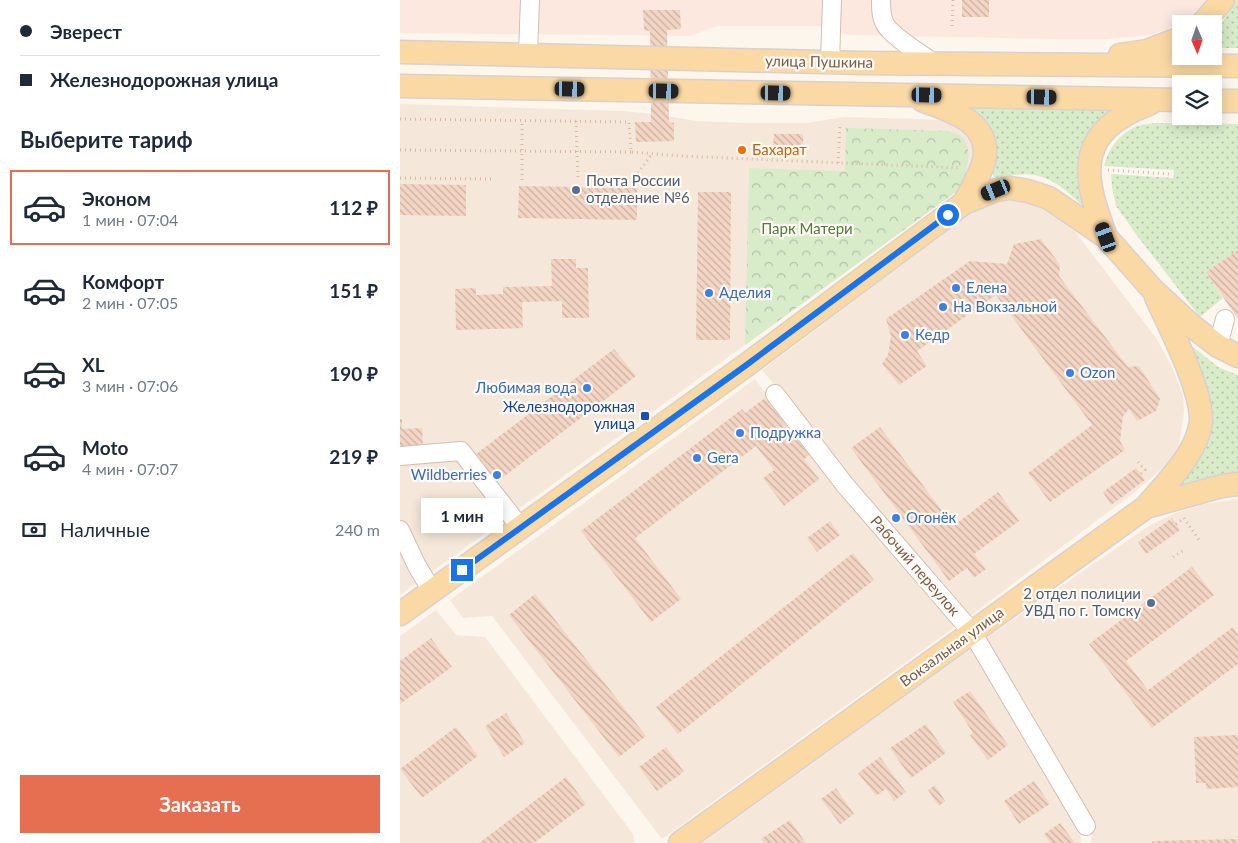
<!DOCTYPE html>
<html lang="ru">
<head>
<meta charset="utf-8">
<style>
  body { margin:0; font-family:Lato,sans-serif; background:#f6f6f7; color:#1f2937; height:100vh; display:flex; flex-direction:column; font-size:19px; white-space:nowrap }
  * { box-sizing:border-box; margin:0 }
  p { font-size:16px; color:#747a83 }
  .icon { flex:none; width:28px; height:28px; fill:none; stroke:currentColor; stroke-width:2; stroke-linecap:round; stroke-linejoin:round }
  .map { position:relative; flex:1; overflow:hidden }
  .side { display:flex; flex-direction:column; background:#fff; width:400px }
  .side>* { flex:none }
  .hud { display:grid; align-content:center; height:110px; padding:0 20px; background:#fff }
  .needle { width:32px; rotate:178deg }
  .buttons { position:absolute; left:772px; top:15px; display:grid; gap:10px }
  .buttons a { display:grid; place-items:center; width:50px; height:50px; border-radius:0px; background:#fff; box-shadow:0 2px 12px #0003; font-size:25px }
  .end { position:absolute; width:22px; height:22px; margin:-11px; border:6px solid #1a73e8; background:#fff; box-shadow:0 0 0 2px #fff }
  .from { border-radius:50% }
  .bubble { position:absolute; height:35px; border-radius:0px; background:#fff; box-shadow:0 2px 12px #0003; font-size:16px; font-weight:700; line-height:35px; text-align:center }
  .car { position:absolute; width:15px; height:30px; margin:-15px -8px; border-radius:6px; box-shadow:0 0 4px 1px #0007; background:linear-gradient(#222 24%,#8ab4d8 0 40%,#222 0 76%,#8ab4d8 0 86%,#222 0) }
  .hud b { display:flex; align-items:center; gap:18px; height:48px; font-size:19px }
  .hud b+b { border-top:1px solid #e0e1e3 }
  .hud i { width:12px; height:12px; background:#1f2937 }
  ul { padding:0; list-style:none }
  li { display:flex; align-items:center; gap:15px; height:75px; margin:0 10px 8px; padding:0 10px; border:2px solid transparent; border-radius:0px }
  li div { flex:1 }
  li b { display:block; font-size:19px }
  li em { font-style:normal; font-weight:700 }
  li.current { border-color:#e76f51 }
  li>.icon { width:45px; height:45px; stroke-width:1.5 }
  h2 { padding:0 20px; font-size:22px; line-height:60px }
  .pay { display:flex; align-items:center; gap:12px; height:55px; padding:0 20px; font-size:19px }
  .pay p { margin-inline-start:auto }
  .cta { display:flex; gap:10px; margin-top:auto; padding:10px 20px }
  .cta a { flex:1; height:58px; border-radius:0px; background:#e76f51; color:#fff; font-size:20px; font-weight:700; line-height:58px; text-align:center }
  main { display:flex; flex:1; min-height:0 }
  .map>svg:first-child { display:block }
  .residential { fill:#f5e8da }
  .commercial { fill:#fde8e0 }
  .grass { fill:url(#grass-dots) }
  .park { fill:url(#park-crowns) }
  .building { fill:url(#building-back-hatch) }
  .lines { fill:none; stroke-linecap:round; stroke-linejoin:round }
  .minor-casing { stroke:#d1beb0; stroke-width:20 }
  .major-casing { stroke:#dad1cd; stroke-width:25 }
  .path { stroke:#d9b8a5; stroke-width:3; stroke-dasharray:1 4; stroke-linecap:butt }
  .minor { stroke:#fff; stroke-width:18 }
  .major { stroke:#fbd9a5; stroke-width:22 }
  .route { stroke:#1a73e8; stroke-width:6 }
  .food-dot { fill:#e8710a; stroke:#fffaf3; stroke-width:2 }
  .service-dot { fill:#5c6f8a; stroke:#fffaf3; stroke-width:2 }
  .shop-dot { fill:#3f7fe0; stroke:#fffaf3; stroke-width:2 }
  .transit-dot { fill:#1a4fb4; stroke:#fffaf3; stroke-width:2 }
  .labels { text-anchor:middle; stroke-width:4.5; stroke-linejoin:round; paint-order:stroke }
  .street-label { font-size:15px; fill:#7a5c4d; stroke:#fffaf3 }
  .food-label { font-size:15px; fill:#c56008; stroke:#fffaf3; text-anchor:start }
  .service-label { font-size:15px; fill:#4e5e75; stroke:#fffaf3; text-anchor:start }
  .park-label { font-size:15px; fill:#537a41; stroke:#fffaf3 }
  .shop-label { font-size:15px; fill:#366cbe; stroke:#fffaf3; text-anchor:start }
  .transit-label { font-size:15px; fill:#164399; stroke:#fffaf3; text-anchor:end }
</style>
</head>
<body>
<main>
<section class="side">
<div class="hud">
<b><i class="from"></i>Эверест</b>
<b><i></i>Железнодорожная улица</b>
</div>
<h2>Выберите тариф</h2>
<ul>
<li class="current"><svg class="icon" aria-label="car" viewBox="0 0 24 24"><path d="M5 17H2v-5l4-1 3-4h7l3 4 3 1v5h-3M9 17h6M6 11h13"/><circle cx="7" cy="17" r="2"/><circle cx="17" cy="17" r="2"/></svg><div><b>Эконом</b><p>1 мин · 07:04</p></div><em>112 ₽</em></li>
<li><svg class="icon" aria-label="car" viewBox="0 0 24 24"><path d="M5 17H2v-5l4-1 3-4h7l3 4 3 1v5h-3M9 17h6M6 11h13"/><circle cx="7" cy="17" r="2"/><circle cx="17" cy="17" r="2"/></svg><div><b>Комфорт</b><p>2 мин · 07:05</p></div><em>151 ₽</em></li>
<li><svg class="icon" aria-label="car" viewBox="0 0 24 24"><path d="M5 17H2v-5l4-1 3-4h7l3 4 3 1v5h-3M9 17h6M6 11h13"/><circle cx="7" cy="17" r="2"/><circle cx="17" cy="17" r="2"/></svg><div><b>XL</b><p>3 мин · 07:06</p></div><em>190 ₽</em></li>
<li><svg class="icon" aria-label="car" viewBox="0 0 24 24"><path d="M5 17H2v-5l4-1 3-4h7l3 4 3 1v5h-3M9 17h6M6 11h13"/><circle cx="7" cy="17" r="2"/><circle cx="17" cy="17" r="2"/></svg><div><b>Moto</b><p>4 мин · 07:07</p></div><em>219 ₽</em></li>
</ul>
<div class="pay"><svg class="icon" aria-label="cash" viewBox="0 0 24 24"><path d="M3 7h18v10H3z"/><circle cx="12" cy="12" r="2"/></svg>Наличные<p>240 m</p></div>
<div class="cta"><a>Заказать</a></div>
</section>
<div class="map">
<svg width="838" height="843" viewBox="0 0 838 843">
  <defs>
    <pattern id="grass-dots" width="8" height="8" patternUnits="userSpaceOnUse" patternTransform="scale(1.25)"><rect width="8" height="8" fill="#d8ecc9"/><path d="M2 2h.1M6 6h.1" fill="none" stroke="#b4c2a5" stroke-width="1.8" stroke-linecap="round"/></pattern>
    <pattern id="park-crowns" width="20" height="18" patternUnits="userSpaceOnUse" patternTransform="scale(1.25)"><rect width="20" height="18" fill="#d8ecc9"/><path d="M2 6a3 3 0 1 1 6 0M12 15a3 3 0 1 1 6 0" fill="none" stroke="#b4c2a5"/></pattern>
    <pattern id="building-back-hatch" width="6" height="6" patternUnits="userSpaceOnUse" patternTransform="scale(1.25)"><rect width="6" height="6" fill="#f3d5c3"/><path d="M-1 5l2 2M0 0l6 6M5-1l2 2" fill="none" stroke="#cab0a1"/></pattern>
  </defs>
  <rect width="100%" height="100%" fill="#fdf6ec"/>
  <path class="residential" d="M 0,104 L 222,111 L 256,114 L 296,121 L 345,123 L 406,123 L 444,117 L 521,119 L 550,121 L 569,132 L 578,156 L 563,187 L 0,595 Z
    M 600,201 L 624,201 L 649,209 L 674,230 L 756,338 L 772,367 L 783,395 L 784,412 L 779,446 L 770,462 L 736,491 L 569,617 L 452,480 L 362,370 L 572,212 Z
    M 355,379 L 438,489 L 556,626 L 262,839 L 92,616 L 63,618 L 50,600 Z
    M 838,499 L 838,843 L 691,843 L 692,824 L 586,638 L 750,525 L 775,513 L 804,504 Z
    M 36,610 L 56,635 L 85,637 L 233,834 L 234,843 L 0,843 L 0,636 Z
    M 572,648 L 680,828 L 681,843 L 302,843 Z"/>
  <path class="commercial" d="M 0,0 L 809,0 L 795,15 L 780,24 L 751,35 L 706,39 L 659,39 L 449,35 L 418,26 L 318,26 L 289,36 L 0,33 Z"/>
  <path class="grass" d="M 836,0 L 838,0 L 838,48 L 814,48 L 814,30 L 820,26 Z
    M 569,108 L 715,109 C 677,130 670,167 683,206 C 654,178 635,166 596,180 L 591,171 C 598,137 596,130 569,108 Z
    M 755,123 L 838,124 L 838,250 L 806,272 L 823,298 L 800,317 L 738,237 L 716,206 L 712,187 L 711,174 L 773,178 L 774,170 L 704,166 C 708,149 719,134 735,127 C 741,124 749,124 755,123 Z
    M 780,336 L 818,367 L 838,375 L 838,476 L 771,491 L 801,453 Z"/>
  <path class="park" d="M 446,128 L 549,131 C 553,133 559,134 563,138 C 574,149 565,174 563,187 L 345,345 L 349,168 L 445,171 Z"/>
  <path class="building" d="M 562,0 L 589,0 L 589,17 L 562,17 Z
    M 243,10 L 280,10 L 281,29 L 267,30 L 269,122 L 274,123 L 274,141 L 236,142 L 235,122 L 251,122 L 250,31 L 244,30 Z
    M 374,134 L 403,134 L 403,150 L 373,149 Z
    M 0,184 L 66,185 L 66,216 L 0,215 Z
    M 119,186 L 237,188 L 237,220 L 118,218 Z
    M 298,192 L 331,192 L 330,340 L 296,340 Z
    M 641,239 L 660,265 L 659,276 L 728,367 L 739,366 L 760,399 L 756,411 L 737,421 L 729,409 L 723,416 L 720,441 L 725,450 L 650,502 L 628,473 L 692,425 L 596,295 L 517,351 L 527,366 L 499,385 L 482,364 L 488,355 L 491,336 L 486,319 L 570,261 L 607,264 L 614,244 Z
    M 838,250 L 838,319 L 806,272 Z
    M 151,259 L 176,259 L 176,268 L 188,268 L 189,318 L 162,318 L 162,301 L 122,302 L 123,328 L 56,330 L 55,289 L 76,288 L 76,295 L 103,294 L 103,287 L 152,286 Z
    M 214,349 L 236,376 L 97,482 L 76,454 Z
    M 365,398 L 409,455 L 404,459 L 419,479 L 384,506 L 363,478 L 374,470 L 356,446 L 235,538 L 281,599 L 251,622 L 181,531 L 342,409 L 345,413 Z
    M 0,419 L 2,419 L 2,429 L 22,428 L 23,449 L 0,451 Z
    M 480,427 L 553,526 L 598,492 L 619,521 L 574,554 L 586,569 L 574,578 L 567,568 L 549,581 L 451,448 Z
    M 736,468 L 745,480 L 711,505 L 703,492 Z
    M 772,518 L 780,530 L 746,554 L 738,542 Z
    M 430,521 L 440,535 L 417,552 L 407,538 Z
    M 453,553 L 474,580 L 278,734 L 256,707 Z
    M 792,567 L 814,595 L 726,661 L 748,690 L 833,627 L 838,635 L 838,664 L 752,728 L 689,644 Z
    M 135,594 L 246,736 L 219,757 L 109,615 Z
    M 31,638 L 52,667 L 0,704 L 0,661 Z
    M 570,691 L 608,745 L 588,760 L 570,735 L 573,733 L 553,702 Z
    M 106,713 L 125,743 L 104,757 L 85,726 Z
    M 526,724 L 546,753 L 511,778 L 490,748 Z
    M 56,727 L 78,756 L 22,798 L 0,769 Z
    M 838,735 L 838,787 L 806,789 L 806,783 L 796,783 L 794,737 Z
    M 266,747 L 284,772 L 257,791 L 239,767 Z
    M 480,757 L 506,792 L 494,801 L 486,789 L 476,796 L 458,773 Z
    M 166,777 L 186,804 L 134,843 L 79,843 Z
    M 634,781 L 650,804 L 619,824 L 604,801 Z
    M 535,785 L 545,801 L 539,806 L 528,790 Z
    M 436,788 L 454,814 L 440,824 L 421,799 Z
    M 390,820 L 406,843 L 364,843 L 361,839 Z
    M 660,823 L 675,843 L 650,843 L 644,834 Z
    M 838,839 L 838,843 L 752,843 L 752,841 Z"/>
  <g class="lines">
    <defs>
      <path id="minor" d="M 481,0 C 481,8 481,17 485,24 C 491,36 523,55 535,64
        M 128,55 L 130,0
        M 430,62 L 432,0
        M 818,346 L 825,319
        M 375,394 L 445,485 L 572,632 L 686,826
        M 0,456 L 61,451 L 120,527
        M 0,530 L 17,566 L 32,591"/>
      <path id="major" d="M 802,24 L 823,0
        M 0,52 L 462,63 L 838,66
        M 720,55 L 747,51 L 781,38
        M 0,86 L 781,100
        M 522,100 C 550,111 592,121 584,161 C 580,176 571,190 564,203
        M 814,101 L 838,101
        M 706,237 C 689,191 672,145 725,115 C 733,110 743,107 752,102
        M 746,507 C 762,487 783,468 794,444 C 797,438 800,428 801,422 C 802,389 770,328 756,297
        M 0,614 L 345,366 L 564,203 L 596,190 L 610,188 L 628,191 L 649,198 L 706,237 L 753,290 L 792,326 L 818,346 L 838,356
        M 280,843 L 746,507 L 822,486 L 838,484"/>
    </defs>
    <use href="#minor" class="minor-casing"/>
    <use href="#major" class="major-casing"/>
    <path class="path" d="M 552,26 L 553,0
      M 0,119 L 229,122 L 231,152 L 281,156 L 561,168
      M 176,121 L 178,180
      M 0,150 L 231,152
      M 438,163 L 440,125
      M 708,170 L 769,174
      M 0,178 L 93,179
      M 122,180 L 122,121
      M 232,181 L 251,155
      M 738,462 L 745,470 L 741,474
      M 776,524 L 784,518 L 799,540
      M 773,557 L 784,550"/>
    <use href="#minor" class="minor"/>
    <use href="#major" class="major"/>
  </g>
  <g class="lines">
    <path class="route" d="M 62,570 L 345,366 L 548,215"/>
  </g>
  <circle class="food-dot" cx="342" cy="150" r="5"/>
  <g class="service-dot">
    <circle cx="176" cy="190" r="5"/>
    <circle cx="751" cy="603" r="5"/>
  </g>
  <g class="shop-dot">
    <circle cx="556" cy="288" r="5"/>
    <circle cx="309" cy="293" r="5"/>
    <circle cx="543" cy="307" r="5"/>
    <circle cx="505" cy="335" r="5"/>
    <circle cx="670" cy="373" r="5"/>
    <circle cx="187" cy="388" r="5"/>
    <circle cx="340" cy="433" r="5"/>
    <circle cx="297" cy="458" r="5"/>
    <circle cx="97" cy="475" r="5"/>
    <circle cx="496" cy="518" r="5"/>
  </g>
  <rect class="transit-dot" x="240" y="411" width="10" height="10" rx="2.5"/>
  <g class="labels">
    <g class="street-label">
      <text transform="translate(419 62) rotate(1)" y="5">улица Пушкина</text>
      <text transform="translate(515 566) rotate(49)" y="5">Рабочий переулок</text>
      <text transform="translate(552 647) rotate(-36)" y="5">Вокзальная улица</text>
    </g>
    <g class="food-label">
      <text x="352" y="155">Бахарат</text>
    </g>
    <g class="service-label">
      <text x="186" y="186">Почта России<tspan x="186" dy="17">отделение №6</tspan></text>
      <text x="741" y="599" text-anchor="end">2 отдел полиции<tspan x="741" dy="17">УВД по г. Томску</tspan></text>
    </g>
    <g class="park-label">
      <text x="407" y="234">Парк Матери</text>
    </g>
    <g class="shop-label">
      <text x="566" y="293">Елена</text>
      <text x="319" y="298">Аделия</text>
      <text x="553" y="312">На Вокзальной</text>
      <text x="515" y="340">Кедр</text>
      <text x="680" y="378">Ozon</text>
      <text x="177" y="393" text-anchor="end">Любимая вода</text>
      <text x="350" y="438">Подружка</text>
      <text x="307" y="463">Gera</text>
      <text x="87" y="480" text-anchor="end">Wildberries</text>
      <text x="506" y="523">Огонёк</text>
    </g>
    <g class="transit-label">
      <text x="235" y="412">Железнодорожная<tspan x="235" dy="17">улица</tspan></text>
    </g>
  </g>
</svg>
<div class="buttons">
<a><svg class="needle" viewBox="-14 -14 28 28"><path d="M0-13l5 13h-10z" fill="#e53935"/><path d="M0 13l5-13h-10z" fill="#747a83"/></svg></a>
<a><svg class="icon" aria-label="layers" viewBox="0 0 24 24"><path d="M12 4l9 5-9 5-9-5zM3 14l9 5 9-5"/></svg></a>
</div>
<i class="end from" style="left:548px;top:215px"></i>
<i class="end" style="left:62px;top:570px"></i>
<div class="bubble" style="left:21px;top:498px;width:82px">1 мин</div>
<i class="car" style="left:170px;top:89px;rotate:91deg"></i>
<i class="car" style="left:264px;top:91px;rotate:91deg"></i>
<i class="car" style="left:376px;top:93px;rotate:91deg"></i>
<i class="car" style="left:527px;top:95px;rotate:91deg"></i>
<i class="car" style="left:642px;top:97px;rotate:91deg"></i>
<i class="car" style="left:596px;top:190px;rotate:248deg"></i>
<i class="car" style="left:706px;top:237px;rotate:340deg"></i>
</div>
</main>
</body>
</html>
